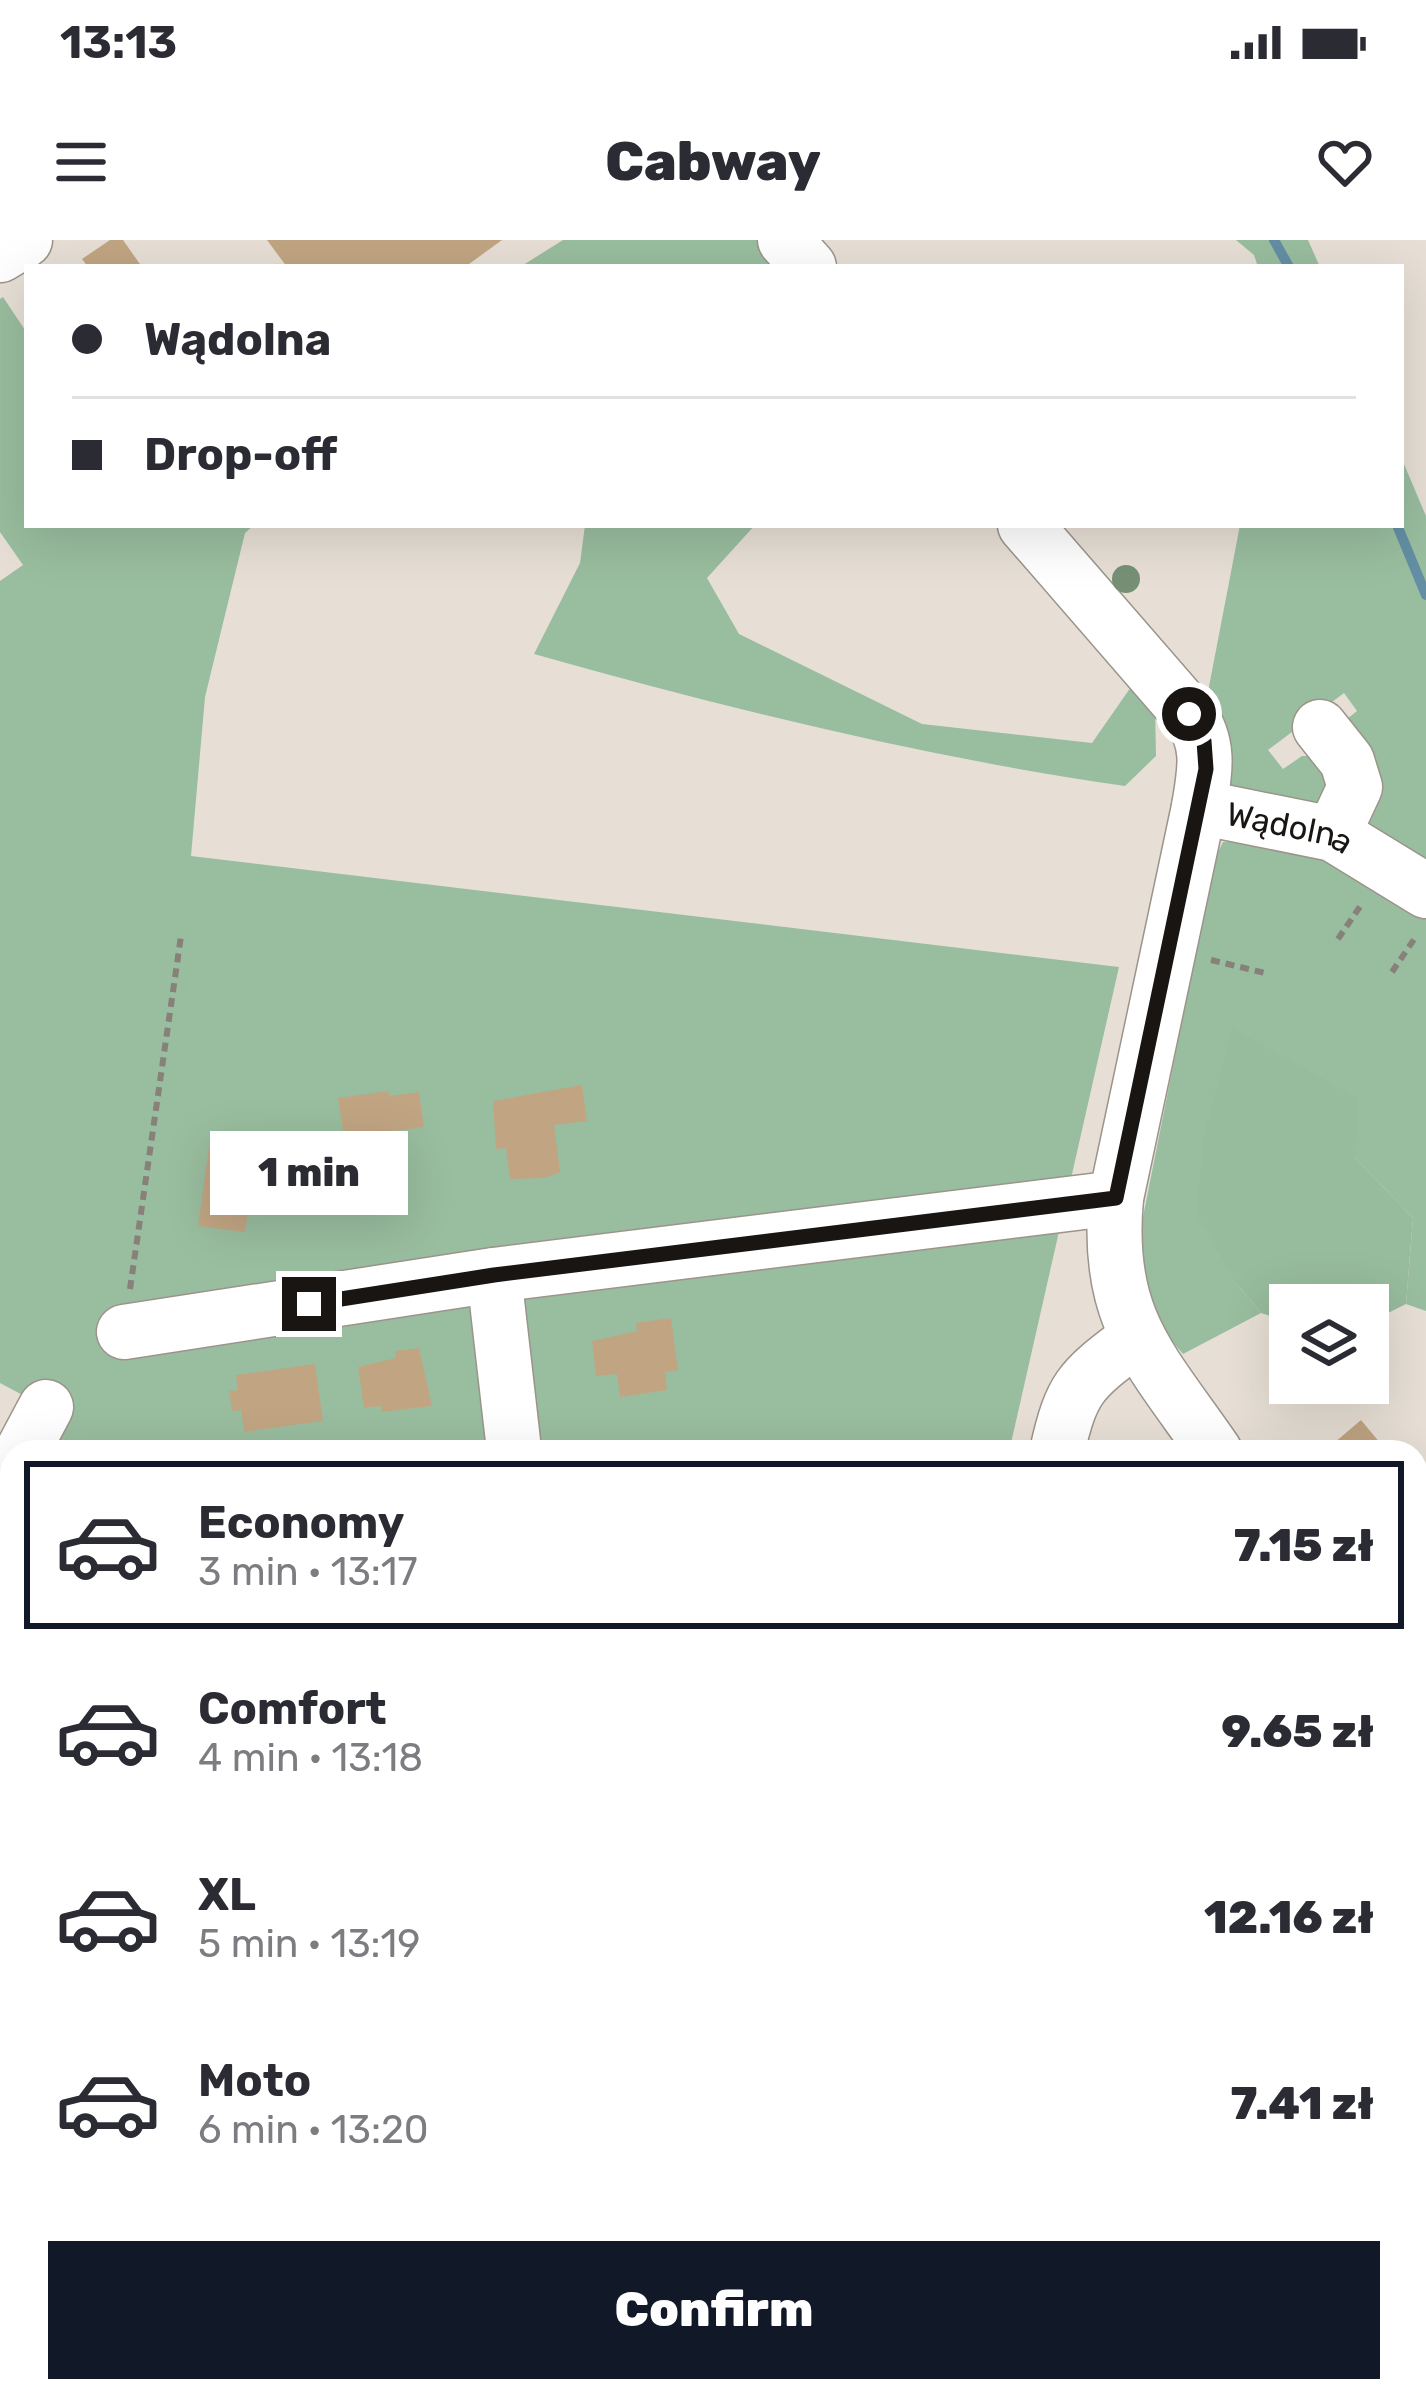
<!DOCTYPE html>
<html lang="en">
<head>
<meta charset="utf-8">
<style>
  body { margin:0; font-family:Rubik,sans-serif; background:#f7f7f7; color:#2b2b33; height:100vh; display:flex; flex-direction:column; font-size:45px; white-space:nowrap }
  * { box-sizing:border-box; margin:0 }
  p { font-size:39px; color:#7c7c81 }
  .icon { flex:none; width:66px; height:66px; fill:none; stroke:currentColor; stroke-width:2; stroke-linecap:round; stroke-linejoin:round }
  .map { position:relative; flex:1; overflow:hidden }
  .details { position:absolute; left:0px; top:1200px; width:1428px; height:963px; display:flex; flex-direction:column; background:#fff; border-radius:36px 36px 0 0; box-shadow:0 12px 48px #0002 }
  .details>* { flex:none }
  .guide { position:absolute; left:24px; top:24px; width:1380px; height:264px; border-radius:0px; box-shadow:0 12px 48px #0002; display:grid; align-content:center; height:264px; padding:0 48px; background:#fff }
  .tools { position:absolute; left:1269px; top:1044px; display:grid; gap:24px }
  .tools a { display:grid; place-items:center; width:120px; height:120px; border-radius:0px; background:#fff; box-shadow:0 12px 48px #0002; font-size:60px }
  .end { position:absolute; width:54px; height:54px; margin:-27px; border:15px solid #181512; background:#fff; box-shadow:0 0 0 6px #fff }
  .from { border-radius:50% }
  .bubble { position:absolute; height:84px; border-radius:0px; background:#fff; box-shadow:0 12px 48px #0002; font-size:39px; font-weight:800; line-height:84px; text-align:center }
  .guide b { display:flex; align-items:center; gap:42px; height:114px; font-size:45px }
  .guide b+b { border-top:3px solid #e1e1e2 }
  .guide i { width:30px; height:30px; background:#2b2b33 }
  ul { padding:21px 0 0; list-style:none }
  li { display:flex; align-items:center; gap:36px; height:168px; margin:0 24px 18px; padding:0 24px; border:6px solid transparent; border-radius:0px }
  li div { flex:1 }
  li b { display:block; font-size:45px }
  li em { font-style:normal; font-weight:800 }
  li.active { border-color:#111827 }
  li>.icon { width:108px; height:108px; stroke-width:1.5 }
  .cta { display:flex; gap:24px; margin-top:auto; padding:24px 48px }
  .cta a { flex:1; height:138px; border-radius:0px; background:#111827; color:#fff; font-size:48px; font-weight:800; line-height:138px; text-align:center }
  .status { display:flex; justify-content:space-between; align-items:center; height:84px; padding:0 60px; background:#fff; direction:ltr }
  .status svg { height:33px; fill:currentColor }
  header { display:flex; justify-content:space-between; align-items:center; height:156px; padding:0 48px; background:#fff; font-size:54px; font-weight:800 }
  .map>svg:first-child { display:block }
  .green { fill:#99bd9f }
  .forest { fill:#97bb9d }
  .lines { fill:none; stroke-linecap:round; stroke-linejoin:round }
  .stream { stroke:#638ea3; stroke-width:10 }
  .building { fill:#c1a583 }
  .minor-casing { stroke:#9c948b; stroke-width:57 }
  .path { stroke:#87817a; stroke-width:6; stroke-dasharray:9 6; stroke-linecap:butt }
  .minor { stroke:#fff; stroke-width:54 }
  .tree { fill:#769076 }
  .route { stroke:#181512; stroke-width:15 }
  .labels { text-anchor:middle; stroke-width:9; stroke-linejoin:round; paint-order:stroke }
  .street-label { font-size:33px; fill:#181512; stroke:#f4ece2 }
</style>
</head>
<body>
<div class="status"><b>13:13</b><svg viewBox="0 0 49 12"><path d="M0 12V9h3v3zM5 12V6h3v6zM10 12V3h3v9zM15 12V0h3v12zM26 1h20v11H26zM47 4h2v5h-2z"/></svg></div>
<header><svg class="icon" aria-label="menu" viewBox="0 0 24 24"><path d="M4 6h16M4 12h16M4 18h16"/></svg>Cabway<svg class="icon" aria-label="heart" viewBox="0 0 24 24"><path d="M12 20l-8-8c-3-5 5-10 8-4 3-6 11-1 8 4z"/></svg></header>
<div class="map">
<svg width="1426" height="2162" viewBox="0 0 1426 2162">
  <rect width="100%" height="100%" fill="#e7dfd5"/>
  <path class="green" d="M 563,0 L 759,0 L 784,27 L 520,27 Z
    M 1236,0 L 1308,0 L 1320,27 L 1258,27 L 1254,15 Z
    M 3,57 L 27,93 L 27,285 L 254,285 L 245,293 L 205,457 L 191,616 L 1119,727 L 1009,1212 L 33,1212 L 45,1167 L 0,1143 L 0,341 L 23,325 L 0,292 L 0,59 Z
    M 1401,217 L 1426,276 L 1426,635 L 1364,601 L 1347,479 L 1357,471 L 1344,453 L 1268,510 L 1283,529 L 1302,516 L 1320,516 L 1337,564 L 1241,561 L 1225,543 L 1207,457 L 1240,285 L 1401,285 Z
    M 585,285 L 755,285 L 707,338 L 739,394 L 922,484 L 1092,503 L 1133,444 L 1155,468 L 1156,516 L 1125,546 C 924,517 729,469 534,414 L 580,323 Z
    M 1235,601 L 1328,615 L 1426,679 L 1426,1071 L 1406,1064 L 1413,978 L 1355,918 L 1237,1044 L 1261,1073 L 1183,1114 L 1165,1093 L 1151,1067 L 1139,997 L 1214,620 L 1223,602 Z
    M 12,1640 L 12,2151 L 347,2151 L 346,2162 L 0,2162 L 0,1642 Z"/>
  <path class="forest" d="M 1232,788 L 1359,859 L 1355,918 L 1413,978 L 1406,1064 L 1368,1083 L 1368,1065 L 1290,1065 L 1290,1082 L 1261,1073 L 1237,1044 L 1197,976 L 1203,900 Z"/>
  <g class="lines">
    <path class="stream" d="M 1274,0 L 1289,27
      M 1397,285 L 1426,355"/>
  </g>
  <path class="building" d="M 110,0 L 123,0 L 142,27 L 88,27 L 82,19 Z
    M 267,0 L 502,0 L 465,27 L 287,27 Z
    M 582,845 L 587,881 L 554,885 L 560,932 L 544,938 L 510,939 L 506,908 L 496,909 L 493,861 Z
    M 389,851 L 389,856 L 419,852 L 424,887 L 394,891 L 395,901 L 346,908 L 338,858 Z
    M 211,892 L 258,900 L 253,938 L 246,937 L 243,958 L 250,958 L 245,992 L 198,986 Z
    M 671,1078 L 678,1130 L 665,1132 L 667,1150 L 620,1157 L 617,1134 L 596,1136 L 592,1101 L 637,1091 L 636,1083 Z
    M 419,1108 L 432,1166 L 382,1172 L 381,1166 L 364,1168 L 358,1127 L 396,1118 L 395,1111 Z
    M 315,1124 L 323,1181 L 244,1192 L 241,1170 L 232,1171 L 229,1151 L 238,1150 L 236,1135 Z
    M 1361,1180 L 1381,1204 L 1372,1212 L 1332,1212 L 1338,1207 L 1334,1203 Z"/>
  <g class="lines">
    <defs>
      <g id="minor">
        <path d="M 785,0 L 809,27"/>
        <path d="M 0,15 L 25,0"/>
        <path d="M 1025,285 L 1189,474 C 1211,504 1205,531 1199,567 L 1116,958 C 1105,1079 1151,1119 1215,1212"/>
        <path d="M 1320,487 L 1347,521 L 1355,547 L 1333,594"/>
        <path id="s1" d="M 1199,567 L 1333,594 L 1426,651"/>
        <path d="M 494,1035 L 513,1201"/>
        <path d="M 124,1092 L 494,1035 L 1116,958"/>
        <path d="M 22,1212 L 46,1167"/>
        <path d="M 1057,1212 C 1072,1145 1081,1140 1135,1099"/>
        <path d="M 0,1254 L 12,1231"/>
        <path d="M 1416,1504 L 1426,1518"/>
        <path d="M 0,1887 L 12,1883"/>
        <path d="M 443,2162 L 508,2151"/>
        <path d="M 853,2162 L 856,2151"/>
      </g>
    </defs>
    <use href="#minor" class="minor-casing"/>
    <path class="path" d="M 1338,699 L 1361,665
      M 1211,720 L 1265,733
      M 1392,732 L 1417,695
      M 130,1049 L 181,696
      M 1416,1443 L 1426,1457
      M 1416,1563 L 1426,1578
      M 1416,1810 L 1426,1801
      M 1188,2162 L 1242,2154 L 1294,2162"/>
    <use href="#minor" class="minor"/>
  </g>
  <circle class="tree" cx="1126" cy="339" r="14"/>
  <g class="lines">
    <path class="route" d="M 309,1064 L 494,1035 L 1116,958 L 1206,529 L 1204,501 L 1189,474"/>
  </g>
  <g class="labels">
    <g class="street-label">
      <text dy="12" stroke="none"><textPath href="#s1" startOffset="93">Wądolna</textPath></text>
    </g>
  </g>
</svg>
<div class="tools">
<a><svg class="icon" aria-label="layers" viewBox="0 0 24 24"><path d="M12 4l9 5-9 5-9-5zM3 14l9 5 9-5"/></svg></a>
</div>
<i class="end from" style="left:1189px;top:474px"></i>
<i class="end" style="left:309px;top:1064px"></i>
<div class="bubble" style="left:210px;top:891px;width:198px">1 min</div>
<div class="guide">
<b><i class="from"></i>Wądolna</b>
<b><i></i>Drop-off</b>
</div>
<section class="details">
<ul>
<li class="active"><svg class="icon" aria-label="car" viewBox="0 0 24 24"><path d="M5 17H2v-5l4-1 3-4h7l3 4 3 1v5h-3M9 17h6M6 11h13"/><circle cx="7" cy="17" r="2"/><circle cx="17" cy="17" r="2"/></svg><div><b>Economy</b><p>3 min · 13:17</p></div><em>7.15 zł</em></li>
<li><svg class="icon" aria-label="car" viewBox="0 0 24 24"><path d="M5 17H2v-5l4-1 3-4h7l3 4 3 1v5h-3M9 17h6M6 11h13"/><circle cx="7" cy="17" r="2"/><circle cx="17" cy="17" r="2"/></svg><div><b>Comfort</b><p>4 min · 13:18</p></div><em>9.65 zł</em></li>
<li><svg class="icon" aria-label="car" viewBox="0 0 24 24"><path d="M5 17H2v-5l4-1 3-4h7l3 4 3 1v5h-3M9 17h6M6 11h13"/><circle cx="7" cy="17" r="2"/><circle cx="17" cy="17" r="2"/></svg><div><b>XL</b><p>5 min · 13:19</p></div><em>12.16 zł</em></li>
<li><svg class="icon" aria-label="car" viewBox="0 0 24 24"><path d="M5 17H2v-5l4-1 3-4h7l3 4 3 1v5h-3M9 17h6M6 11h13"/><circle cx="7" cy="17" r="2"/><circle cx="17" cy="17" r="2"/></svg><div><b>Moto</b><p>6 min · 13:20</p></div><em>7.41 zł</em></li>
</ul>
<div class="cta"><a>Confirm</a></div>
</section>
</div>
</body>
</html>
